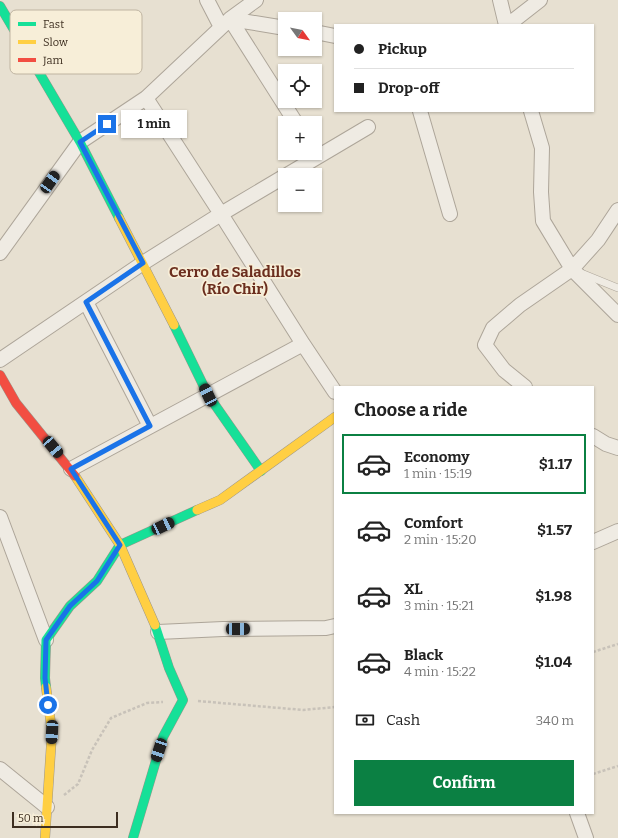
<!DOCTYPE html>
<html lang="en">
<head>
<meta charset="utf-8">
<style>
  body { margin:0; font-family:Bitter,serif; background:#f2f2f2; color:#222; height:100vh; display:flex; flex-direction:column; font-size:15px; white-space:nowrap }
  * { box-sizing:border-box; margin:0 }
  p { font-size:13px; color:#767676 }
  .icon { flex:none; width:22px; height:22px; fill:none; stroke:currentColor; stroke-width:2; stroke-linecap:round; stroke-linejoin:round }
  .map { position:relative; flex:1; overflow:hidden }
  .sheet { position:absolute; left:334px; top:386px; width:260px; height:428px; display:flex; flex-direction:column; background:#fff; border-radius:0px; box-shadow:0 1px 3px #0004 }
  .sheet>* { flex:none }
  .top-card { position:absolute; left:334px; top:24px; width:260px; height:88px; border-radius:0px; box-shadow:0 1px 3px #0004; display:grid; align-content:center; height:88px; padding:0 20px; background:#fff }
  .needle { width:26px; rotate:123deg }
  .fabs { position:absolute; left:278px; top:12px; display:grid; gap:8px }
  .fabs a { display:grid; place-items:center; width:44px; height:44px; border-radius:0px; background:#fff; box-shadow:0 1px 3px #0004; font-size:20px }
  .scale { position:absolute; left:12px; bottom:10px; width:106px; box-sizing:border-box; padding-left:4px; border:2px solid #3d2e20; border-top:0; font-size:11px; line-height:14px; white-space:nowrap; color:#3d2e20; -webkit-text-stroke:3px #f7eed8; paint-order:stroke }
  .end { position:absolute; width:18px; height:18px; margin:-9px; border:5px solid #1a73e8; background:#fff; box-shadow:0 0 0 2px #fff }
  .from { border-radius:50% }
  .bubble { position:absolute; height:28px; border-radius:0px; background:#fff; box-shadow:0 1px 3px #0004; font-size:13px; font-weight:700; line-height:28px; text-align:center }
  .car { position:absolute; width:12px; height:24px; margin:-12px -6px; border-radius:5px; box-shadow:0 0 3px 1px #0007; background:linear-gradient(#222 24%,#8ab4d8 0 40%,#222 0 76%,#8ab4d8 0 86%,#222 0) }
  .top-card b { display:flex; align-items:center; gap:14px; height:38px; font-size:15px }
  .top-card b+b { border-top:1px solid #e0e0e0 }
  .top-card i { width:10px; height:10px; background:#222 }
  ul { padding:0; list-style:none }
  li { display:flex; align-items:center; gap:12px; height:60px; margin:0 8px 6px; padding:0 12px; border:2px solid transparent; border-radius:0px }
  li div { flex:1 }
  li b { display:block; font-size:15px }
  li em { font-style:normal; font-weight:700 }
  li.selected { border-color:#0b8043 }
  li>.icon { width:36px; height:36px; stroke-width:1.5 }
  h2 { padding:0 20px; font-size:18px; line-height:48px }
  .pay { display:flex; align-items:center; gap:10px; height:44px; padding:0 20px; font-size:15px }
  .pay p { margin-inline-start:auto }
  .cta { display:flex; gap:8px; margin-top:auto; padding:8px 20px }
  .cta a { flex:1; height:46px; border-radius:0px; background:#0b8043; color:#fff; font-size:16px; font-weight:700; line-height:46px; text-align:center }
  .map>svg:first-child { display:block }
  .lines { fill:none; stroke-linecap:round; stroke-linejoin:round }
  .lane-casing { stroke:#ada599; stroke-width:8 }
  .street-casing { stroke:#ada599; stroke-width:16 }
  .fast-casing { stroke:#9c958a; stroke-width:10 }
  .slow-casing { stroke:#9c958a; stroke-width:10 }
  .jam-casing { stroke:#9c958a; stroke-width:10 }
  .path { stroke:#c8c2b9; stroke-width:2.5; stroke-dasharray:3 2; stroke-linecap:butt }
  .lane { stroke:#efebe3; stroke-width:7 }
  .street { stroke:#efebe3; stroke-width:14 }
  .fast { stroke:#16e098; stroke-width:9 }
  .slow { stroke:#ffcf43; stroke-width:9 }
  .jam { stroke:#f24e42; stroke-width:9 }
  .route { stroke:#1a73e8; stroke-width:5 }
  .labels { text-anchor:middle; stroke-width:3.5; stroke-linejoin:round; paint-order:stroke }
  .neighbourhood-label { font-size:15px; font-weight:bold; fill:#6b2e1e; stroke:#f7eed8 }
  .key { fill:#f7eed8; stroke:#bfb4a1; stroke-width:1 }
  .key-label { font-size:11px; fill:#3d2e20 }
</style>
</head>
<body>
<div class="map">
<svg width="618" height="838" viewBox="0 0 618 838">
  <rect width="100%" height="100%" fill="#e7e0d1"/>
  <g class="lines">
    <defs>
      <path id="lane" d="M 581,273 L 618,288"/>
      <path id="street" d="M 207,0 L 221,27
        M 500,0 L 506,25
        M 230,19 L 296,123
        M 230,19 L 285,28
        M 508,25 L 540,0
        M 315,32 L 335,36
        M 146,98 L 221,214 L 303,344 L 335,392
        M 420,111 L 450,214
        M 531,111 L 542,148 L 541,192 L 543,221 L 572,269 L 618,315
        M 287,175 L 368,127
        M 0,253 L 80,142 L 146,98 L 230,19 L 256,0
        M 86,302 L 150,426
        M 0,360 L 143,263 L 221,214 L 285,176
        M 525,387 L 504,370 L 485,345 L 493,328 L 520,305 L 572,269 L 598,240 L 618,210
        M 593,436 L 606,444 L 618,448
        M 71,469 L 303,344
        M 0,517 L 46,640
        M 593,542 L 618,531
        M 158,632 L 223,629 L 326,628 L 335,626
        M 0,769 L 47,807
        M 577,813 L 586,838"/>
      <path id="fast" d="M 0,6 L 80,142 L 119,218
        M 174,325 L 208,395 L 261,471
        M 46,687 L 45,678 L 46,640 L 70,606 L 97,581 L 120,545 L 197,510
        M 133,838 L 163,737 L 183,700 L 169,668 L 155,625"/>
      <path id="slow" d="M 119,218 L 174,325
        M 75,476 L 120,545 L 155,625
        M 197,510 L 220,500 L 335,417
        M 45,838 L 52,732 L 46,687"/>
      <path id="jam" d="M 0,375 L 16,403 L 75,476"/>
    </defs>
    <use href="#lane" class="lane-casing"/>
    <use href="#street" class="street-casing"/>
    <use href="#fast" class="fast-casing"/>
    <use href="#slow" class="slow-casing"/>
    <use href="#jam" class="jam-casing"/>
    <path class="path" d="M 593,652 L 618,644
      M 198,701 L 303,710 L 335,707
      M 593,774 L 618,766
      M 64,795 L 78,784 L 92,750 L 111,718 L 147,703 L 163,702"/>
    <use href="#lane" class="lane"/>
    <use href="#street" class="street"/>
    <use href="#fast" class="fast"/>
    <use href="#slow" class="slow"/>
    <use href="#jam" class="jam"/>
  </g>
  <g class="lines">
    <path class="route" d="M 48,705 L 45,678 L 46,640 L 70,606 L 97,581 L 120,545 L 71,469 L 150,426 L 86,302 L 143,263 L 80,142 L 107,124"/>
  </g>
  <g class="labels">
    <g class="neighbourhood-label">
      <text x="235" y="277">Cerro de Saladillos<tspan x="235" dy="17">(Río Chir)</tspan></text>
    </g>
  </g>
  <rect x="10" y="10" width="132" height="64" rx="6" class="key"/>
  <rect x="18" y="22" width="18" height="4" fill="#16e098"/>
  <rect x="18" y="40" width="18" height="4" fill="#ffcf43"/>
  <rect x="18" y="58" width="18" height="4" fill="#f24e42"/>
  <g class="key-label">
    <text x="43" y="28">Fast</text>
    <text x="43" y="46">Slow</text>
    <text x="43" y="64">Jam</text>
  </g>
</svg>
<div class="fabs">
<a><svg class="needle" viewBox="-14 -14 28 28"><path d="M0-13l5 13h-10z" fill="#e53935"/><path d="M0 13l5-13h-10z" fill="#767676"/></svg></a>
<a><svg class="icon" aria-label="locate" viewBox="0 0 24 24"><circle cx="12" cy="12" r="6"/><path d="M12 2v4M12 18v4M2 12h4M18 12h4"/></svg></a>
<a>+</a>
<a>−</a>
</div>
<div class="scale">50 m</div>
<i class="end from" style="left:48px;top:705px"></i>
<i class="end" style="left:107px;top:124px"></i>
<div class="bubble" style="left:121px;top:110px;width:66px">1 min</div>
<i class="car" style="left:50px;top:182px;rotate:35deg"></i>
<i class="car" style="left:208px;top:395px;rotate:334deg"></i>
<i class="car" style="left:53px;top:447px;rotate:140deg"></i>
<i class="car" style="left:163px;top:526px;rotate:65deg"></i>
<i class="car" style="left:238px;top:629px;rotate:90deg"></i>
<i class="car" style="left:52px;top:732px;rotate:183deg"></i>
<i class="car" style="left:159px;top:750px;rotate:198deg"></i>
<div class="top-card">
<b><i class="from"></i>Pickup</b>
<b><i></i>Drop-off</b>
</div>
<section class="sheet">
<h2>Choose a ride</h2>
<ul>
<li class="selected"><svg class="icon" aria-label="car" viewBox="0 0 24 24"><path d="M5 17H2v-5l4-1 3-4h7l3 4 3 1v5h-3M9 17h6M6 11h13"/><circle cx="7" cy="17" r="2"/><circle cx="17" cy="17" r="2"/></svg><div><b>Economy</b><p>1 min · 15:19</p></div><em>$1.17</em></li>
<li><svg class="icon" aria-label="car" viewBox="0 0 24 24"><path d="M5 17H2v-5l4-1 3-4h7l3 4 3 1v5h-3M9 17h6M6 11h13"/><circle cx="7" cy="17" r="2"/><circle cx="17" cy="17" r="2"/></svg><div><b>Comfort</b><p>2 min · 15:20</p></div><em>$1.57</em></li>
<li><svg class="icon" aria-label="car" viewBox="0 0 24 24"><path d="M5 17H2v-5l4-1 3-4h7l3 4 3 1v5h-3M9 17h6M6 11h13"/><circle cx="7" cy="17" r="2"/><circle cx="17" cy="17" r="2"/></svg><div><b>XL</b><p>3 min · 15:21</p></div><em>$1.98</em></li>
<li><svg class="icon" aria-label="car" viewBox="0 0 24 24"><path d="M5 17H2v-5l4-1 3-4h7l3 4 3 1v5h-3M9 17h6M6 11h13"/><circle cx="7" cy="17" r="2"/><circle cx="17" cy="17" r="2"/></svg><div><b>Black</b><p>4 min · 15:22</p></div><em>$1.04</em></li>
</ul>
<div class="pay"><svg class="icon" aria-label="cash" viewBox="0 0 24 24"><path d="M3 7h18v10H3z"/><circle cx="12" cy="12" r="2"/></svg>Cash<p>340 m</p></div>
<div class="cta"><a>Confirm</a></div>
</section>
</div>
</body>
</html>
